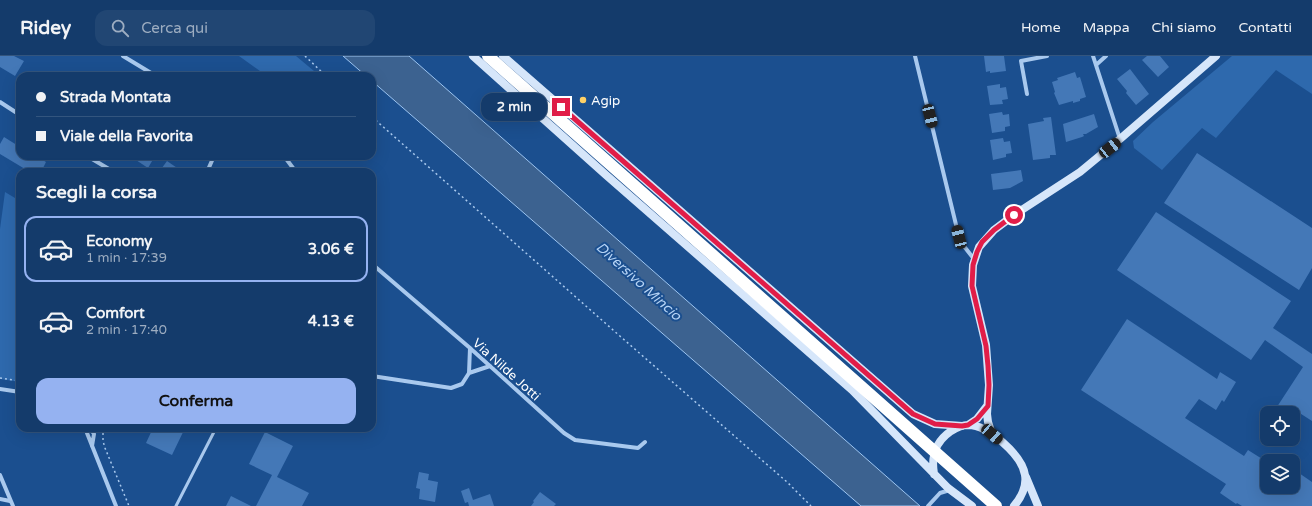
<!DOCTYPE html>
<html lang="it">
<head>
<meta charset="utf-8">
<style>
  body { margin:0; font-family:"Varela Round",sans-serif; background:#214673; color:#f1f3f6; height:100vh; display:flex; flex-direction:column; font-size:15px; white-space:nowrap }
  * { box-sizing:border-box; margin:0 }
  p { font-size:13px; color:#9dadc1 }
  .icon { flex:none; width:22px; height:22px; fill:none; stroke:currentColor; stroke-width:2; stroke-linecap:round; stroke-linejoin:round }
  .map { position:relative; flex:1; overflow:hidden }
  .panel { position:absolute; left:16px; top:112px; width:360px; height:264px; display:flex; flex-direction:column; background:#143b6b; border-radius:12px; box-shadow:0 4px 16px #0002,0 0 0 1px #33557e }
  .panel>* { flex:none }
  .banner { position:absolute; left:16px; top:16px; width:360px; height:88px; border-radius:12px; box-shadow:0 4px 16px #0002,0 0 0 1px #33557e; display:grid; align-content:center; height:88px; padding:0 20px; background:#143b6b }
  .controls { position:absolute; left:1260px; top:350px; display:grid; gap:8px }
  .controls a { display:grid; place-items:center; width:40px; height:40px; border-radius:8px; background:#143b6b; box-shadow:0 4px 16px #0002,0 0 0 1px #33557e; font-size:20px }
  .end { position:absolute; width:18px; height:18px; margin:-9px; border:5px solid #e11d48; background:#fff; box-shadow:0 0 0 2px #fff }
  .from { border-radius:50% }
  .bubble { position:absolute; height:28px; border-radius:12px; background:#143b6b; box-shadow:0 4px 16px #0002,0 0 0 1px #33557e; font-size:13px; font-weight:700; line-height:28px; text-align:center }
  .car { position:absolute; width:12px; height:24px; margin:-12px -6px; border-radius:5px; box-shadow:0 0 3px 1px #0007; background:linear-gradient(#222 24%,#8ab4d8 0 40%,#222 0 76%,#8ab4d8 0 86%,#222 0) }
  .banner b { display:flex; align-items:center; gap:14px; height:38px; font-size:15px }
  .banner b+b { border-top:1px solid #33557e }
  .banner i { width:10px; height:10px; background:#f1f3f6 }
  ul { padding:0; list-style:none }
  li { display:flex; align-items:center; gap:12px; height:66px; margin:0 8px 6px; padding:0 12px; border:2px solid transparent; border-radius:12px }
  li div { flex:1 }
  li b { display:block; font-size:15px }
  li em { font-style:normal; font-weight:700 }
  li.selected { border-color:#95b2f1 }
  li>.icon { width:36px; height:36px; stroke-width:1.5 }
  h2 { padding:0 20px; font-size:18px; line-height:48px }
  .primary-button { display:flex; gap:8px; margin-top:auto; padding:8px 20px }
  .primary-button a { flex:1; height:46px; border-radius:12px; background:#95b2f1; color:#111; font-size:16px; font-weight:700; line-height:46px; text-align:center }
  header { display:flex; align-items:center; gap:24px; box-sizing:border-box; height:56px; padding:0 20px; background:#143b6b; border-bottom:1px solid #33557e }
  header strong { font-size:19px }
  nav { display:flex; gap:22px; margin-inline-start:auto; font-size:14px }
  .search { width:280px; height:36px; background:#214673; display:flex; align-items:center; gap:10px; box-sizing:border-box; padding:0 14px; border-radius:12px; color:#9dadc1; font-size:15px }
  .map>svg:first-child { display:block }
  .green { fill:#2e69ad }
  .water { fill:#3c6290; stroke:#9cc4f0 }
  .building { fill:#4478b7 }
  .lines { fill:none; stroke-linecap:round; stroke-linejoin:round }
  .path { stroke:#a9c9ee; stroke-width:1.5; stroke-dasharray:2 3; stroke-linecap:butt }
  .lane { stroke:#a9c9ee; stroke-width:3 }
  .street { stroke:#a9c9ee; stroke-width:4 }
  .secondary { stroke:#d6e6fa; stroke-width:8 }
  .highway { stroke:#fff; stroke-width:12 }
  .route { stroke:#e11d48; stroke-width:5 }
  .poi-dot { fill:#ffd166; stroke:#1b4f8f; stroke-width:1.5 }
  .labels { text-anchor:middle; stroke-width:4; stroke-linejoin:round; paint-order:stroke }
  .poi-label { font-size:13px; fill:#fff; stroke:#1b4f8f; text-anchor:start }
  .street-label { font-size:13px; fill:#fff; stroke:#1b4f8f }
  .water-label { font-size:14px; font-style:italic; fill:#b5d3f5; stroke:#1b4f8f }
</style>
</head>
<body>
<header>
<strong>Ridey</strong>
<div class="search"><svg class="icon" aria-label="search" viewBox="0 0 24 24"><circle cx="10" cy="10" r="6"/><path d="M15 15l6 6"/></svg>Cerca qui</div>
<nav><a>Home</a><a>Mappa</a><a>Chi siamo</a><a>Contatti</a></nav>
</header>
<div class="map">
<svg width="1312" height="450" viewBox="0 0 1312 450">
  <rect width="100%" height="100%" fill="#1b4f8f"/>
  <path class="green" d="M 239,0 L 296,0 L 320,20 L 267,20 Z
    M 1232,0 L 1312,0 L 1312,38 L 1276,14 L 1216,82 L 1202,72 L 1162,114 L 1134,92 L 1133,85 L 1153,66 Z
    M 5,136 L 20,145 L 20,326 L 0,323 L 0,173 Z"/>
  <path class="water" d="M 343,0 L 409,0 L 920,450 L 861,450 L 372,25 L 372,20 L 366,20 Z"/>
  <path class="building" d="M 0,0 L 14,0 L 24,5 L 15,20 L 0,11 Z
    M 984,0 L 1004,0 L 1006,15 L 990,17 L 990,15 L 986,16 Z
    M 1147,0 L 1160,0 L 1169,11 L 1158,21 L 1142,4 Z
    M 1130,13 L 1149,38 L 1136,49 L 1126,37 L 1127,35 L 1117,23 Z
    M 1075,16 L 1077,22 L 1080,21 L 1086,41 L 1080,43 L 1080,45 L 1073,47 L 1073,45 L 1059,49 L 1054,37 L 1055,36 L 1052,26 L 1058,24 L 1057,22 Z
    M 1000,28 L 1000,32 L 1006,31 L 1008,43 L 1002,44 L 1003,48 L 990,49 L 987,30 Z
    M 1002,56 L 1003,59 L 1009,58 L 1010,70 L 1005,71 L 1005,75 L 992,77 L 989,58 Z
    M 1094,58 L 1098,71 L 1086,78 L 1083,78 L 1084,80 L 1082,81 L 1066,86 L 1063,68 Z
    M 1051,61 L 1056,99 L 1050,99 L 1050,102 L 1033,104 L 1028,68 L 1044,65 L 1043,62 Z
    M 4,81 L 20,91 L 20,100 L 36,100 L 46,106 L 41,116 L 30,116 L 0,98 L 0,88 Z
    M 1003,82 L 1004,86 L 1010,85 L 1012,97 L 1006,98 L 1006,101 L 993,104 L 990,84 Z
    M 1197,97 L 1312,172 L 1312,212 L 1299,234 L 1164,147 Z
    M 130,100 L 155,100 L 148,112 Z
    M 167,105 L 183,116 L 159,116 Z
    M 1021,114 L 1023,125 L 1010,132 L 993,134 L 991,118 Z
    M 1156,156 L 1291,245 L 1273,272 L 1312,298 L 1312,365 L 1298,356 L 1293,364 L 1293,357 L 1273,357 L 1303,311 L 1265,284 L 1251,304 L 1117,214 Z
    M 1127,263 L 1217,323 L 1220,316 L 1236,326 L 1224,346 L 1222,344 L 1216,354 L 1199,343 L 1185,362 L 1244,400 L 1248,394 L 1267,406 L 1267,409 L 1265,413 L 1267,415 L 1267,431 L 1293,431 L 1293,420 L 1296,415 L 1312,426 L 1312,450 L 1242,450 L 1237,447 L 1236,448 L 1220,437 L 1226,428 L 1081,334 Z
    M 153,372 L 185,372 L 172,399 L 146,387 Z
    M 265,376 L 293,390 L 277,421 L 309,437 L 302,450 L 256,450 L 272,419 L 249,408 Z
    M 419,416 L 429,418 L 428,424 L 438,426 L 435,446 L 419,443 L 420,433 L 416,432 Z
    M 469,432 L 473,444 L 490,438 L 494,450 L 469,450 L 468,446 L 465,447 L 461,435 Z
    M 540,436 L 556,448 L 554,450 L 531,450 L 534,446 L 533,445 Z
    M 231,440 L 251,450 L 226,450 Z"/>
  <g class="lines">
    <path class="path" d="M 305,0 L 326,20
      M 372,61 L 621,281 L 787,426 L 811,450
      M 0,322 L 20,325
      M 103,372 L 103,385 L 105,392 L 129,450"/>
    <path class="lane" d="M 176,450 L 216,372"/>
    <path class="street" d="M 123,0 L 156,20
      M 915,0 L 959,181 L 963,189 L 974,203
      M 1093,0 L 1120,83
      M 1096,9 L 1106,0
      M 1027,38 L 1021,5 L 1047,0
      M 0,46 L 20,59
      M 87,100 L 114,116
      M 284,100 L 296,116
      M 207,116 L 214,100
      M 372,208 L 470,292 L 564,377 L 575,384 L 638,392 L 645,386
      M 469,317 L 470,292
      M 372,320 L 451,332 L 462,328 L 469,317 L 490,310
      M 0,333 L 20,336
      M 85,372 L 116,450
      M 90,372 L 94,378 L 92,390
      M 0,419 L 13,450
      M 0,443 L 10,445
      M 928,450 L 940,437 L 950,434"/>
    <path class="secondary" d="M 473,0 L 606,119 L 852,334 L 948,432 L 972,450
      M 503,0 L 913,358 L 935,368 L 962,370
      M 968,369 L 977,363 L 987,350
      M 992,378 L 988,366 L 987,358 L 989,329 L 986,289 L 972,230 L 973,209 L 979,191 L 994,174 L 1014,159 L 1080,116 L 1120,83 L 1216,0
      M 934,418 C 931,400 935,386 951,375 C 956,372 962,369 968,369 C 988,369 1022,399 1025,419 C 1027,430 1021,442 1014,450
      M 1026,421 L 1038,450"/>
    <path class="highway" d="M 488,0 L 996,450"/>
  </g>
  <g class="lines">
    <path class="route" d="M 561,51 L 913,358 L 935,368 L 962,370 L 968,369 L 977,363 L 988,350 L 989,329 L 988,310 L 986,290 L 972,230 L 973,209 L 977,196 L 982,186 L 994,174 L 1014,159"/>
  </g>
  <circle class="poi-dot" cx="583" cy="44" r="4"/>
  <g class="labels">
    <g class="poi-label">
      <text x="591" y="49">Agip</text>
    </g>
    <g class="street-label">
      <text transform="translate(507 313) rotate(42)" y="5">Via Nilde Jotti</text>
    </g>
    <g class="water-label">
      <text transform="translate(639 225) rotate(42)" y="5">Diversivo Mincio</text>
    </g>
  </g>
</svg>
<div class="controls">
<a><svg class="icon" aria-label="locate" viewBox="0 0 24 24"><circle cx="12" cy="12" r="6"/><path d="M12 2v4M12 18v4M2 12h4M18 12h4"/></svg></a>
<a><svg class="icon" aria-label="layers" viewBox="0 0 24 24"><path d="M12 4l9 5-9 5-9-5zM3 14l9 5 9-5"/></svg></a>
</div>
<i class="end from" style="left:1014px;top:159px"></i>
<i class="end" style="left:561px;top:51px"></i>
<div class="bubble" style="left:481px;top:37px;width:66px">2 min</div>
<i class="car" style="left:930px;top:60px;rotate:166deg"></i>
<i class="car" style="left:1110px;top:92px;rotate:52deg"></i>
<i class="car" style="left:959px;top:181px;rotate:346deg"></i>
<i class="car" style="left:992px;top:378px;rotate:131deg"></i>
<div class="banner">
<b><i class="from"></i>Strada Montata</b>
<b><i></i>Viale della Favorita</b>
</div>
<section class="panel">
<h2>Scegli la corsa</h2>
<ul>
<li class="selected"><svg class="icon" aria-label="car" viewBox="0 0 24 24"><path d="M5 17H2v-5l4-1 3-4h7l3 4 3 1v5h-3M9 17h6M6 11h13"/><circle cx="7" cy="17" r="2"/><circle cx="17" cy="17" r="2"/></svg><div><b>Economy</b><p>1 min · 17:39</p></div><em>3.06 €</em></li>
<li><svg class="icon" aria-label="car" viewBox="0 0 24 24"><path d="M5 17H2v-5l4-1 3-4h7l3 4 3 1v5h-3M9 17h6M6 11h13"/><circle cx="7" cy="17" r="2"/><circle cx="17" cy="17" r="2"/></svg><div><b>Comfort</b><p>2 min · 17:40</p></div><em>4.13 €</em></li>
</ul>
<div class="primary-button"><a>Conferma</a></div>
</section>
</div>
</body>
</html>
